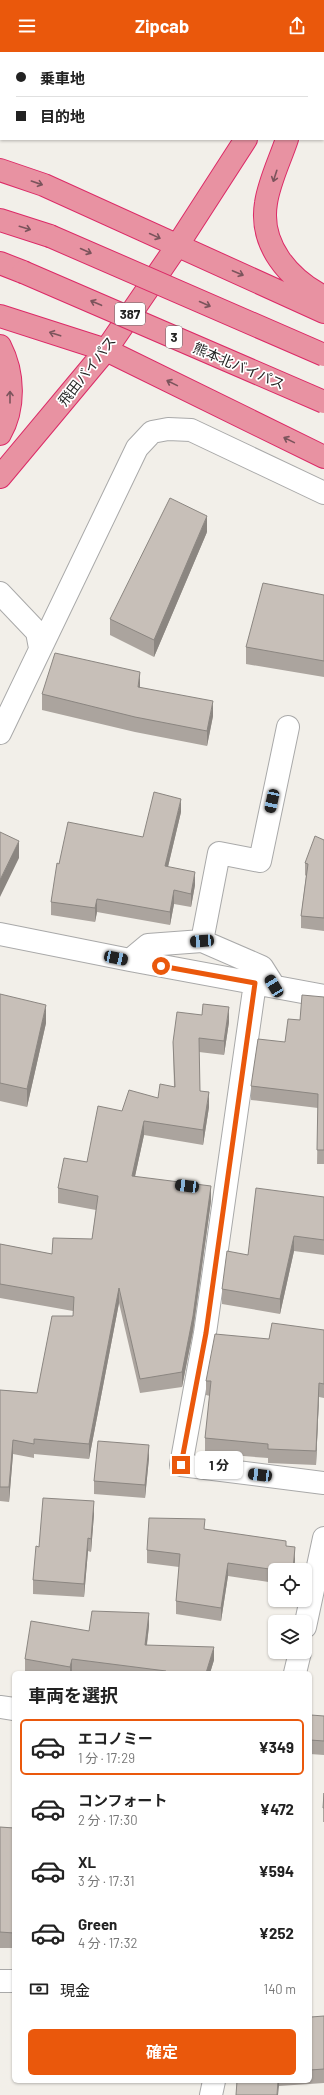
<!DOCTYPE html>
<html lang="ja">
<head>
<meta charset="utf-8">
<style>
  body { margin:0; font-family:Barlow,"Noto Sans JP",sans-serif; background:#f6f6f6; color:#222; height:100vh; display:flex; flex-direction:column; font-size:15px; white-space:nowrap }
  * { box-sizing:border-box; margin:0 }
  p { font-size:13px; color:#767676 }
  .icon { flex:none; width:22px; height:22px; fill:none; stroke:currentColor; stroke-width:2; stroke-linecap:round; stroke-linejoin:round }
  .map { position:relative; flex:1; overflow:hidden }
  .sheet { position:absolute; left:12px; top:1619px; width:300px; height:412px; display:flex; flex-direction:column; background:#fff; border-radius:6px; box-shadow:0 1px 3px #0004 }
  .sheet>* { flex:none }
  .hud { position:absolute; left:0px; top:0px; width:324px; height:88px; box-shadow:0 1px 3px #0004; display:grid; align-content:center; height:88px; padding:0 16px; background:#fff }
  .fabs { position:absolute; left:268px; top:1511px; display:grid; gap:8px }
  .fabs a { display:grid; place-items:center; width:44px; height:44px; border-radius:6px; background:#fff; box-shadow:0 1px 3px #0004; font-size:20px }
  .end { position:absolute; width:18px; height:18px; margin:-9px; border:5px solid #ea580c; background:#fff; box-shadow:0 0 0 2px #fff }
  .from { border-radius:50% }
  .bubble { position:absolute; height:28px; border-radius:6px; background:#fff; box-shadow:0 1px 3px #0004; font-size:13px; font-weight:700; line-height:28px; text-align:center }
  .car { position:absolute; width:12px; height:24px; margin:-12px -6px; border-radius:5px; box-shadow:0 0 3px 1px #0007; background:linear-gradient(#222 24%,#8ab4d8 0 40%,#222 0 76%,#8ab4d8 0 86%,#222 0) }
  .hud b { display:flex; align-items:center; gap:14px; height:38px; font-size:15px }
  .hud b+b { border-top:1px solid #e0e0e0 }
  .hud i { width:10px; height:10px; background:#222 }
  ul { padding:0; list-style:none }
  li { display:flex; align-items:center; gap:12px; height:56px; margin:0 8px 6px; padding:0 8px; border:2px solid transparent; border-radius:6px }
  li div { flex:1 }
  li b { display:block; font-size:15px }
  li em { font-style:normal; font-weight:700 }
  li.on { border-color:#ea580c }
  li>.icon { width:36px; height:36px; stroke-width:1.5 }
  h2 { padding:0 16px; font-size:18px; line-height:48px }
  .pay { display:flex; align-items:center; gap:10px; height:44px; padding:0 16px; font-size:15px }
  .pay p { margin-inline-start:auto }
  .primary-button { display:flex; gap:8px; margin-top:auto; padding:8px 16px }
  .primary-button a { flex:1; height:46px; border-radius:6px; background:#ea580c; color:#fff; font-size:16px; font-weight:700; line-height:46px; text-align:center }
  header { display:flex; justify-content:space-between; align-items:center; height:52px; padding:0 16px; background:#ea580c; color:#fff; font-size:18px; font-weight:700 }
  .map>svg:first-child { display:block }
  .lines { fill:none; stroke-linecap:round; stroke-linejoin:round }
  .minor-casing { stroke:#a9a9a9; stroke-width:24 }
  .highway-casing { stroke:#dc2a67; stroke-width:24 }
  .minor { stroke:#fff; stroke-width:22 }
  .highway { stroke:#e892a2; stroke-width:22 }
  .highway-bridge-casing { stroke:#dc2a67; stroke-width:24; stroke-linecap:butt }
  .highway-bridge { stroke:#e892a2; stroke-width:22 }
  .wall { fill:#aba49e }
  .shaded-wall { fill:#8b8681 }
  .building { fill:#c7bfb8; stroke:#8b8681 }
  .oneway { stroke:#7b545c }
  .route { stroke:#ea580c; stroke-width:5 }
  .labels { text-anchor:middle; stroke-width:3.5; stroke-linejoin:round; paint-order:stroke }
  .shield { fill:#fff; stroke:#646464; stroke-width:1 }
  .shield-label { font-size:13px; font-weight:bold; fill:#222 }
  .street-label { font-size:14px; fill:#222; stroke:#fff }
</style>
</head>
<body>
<header><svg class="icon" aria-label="menu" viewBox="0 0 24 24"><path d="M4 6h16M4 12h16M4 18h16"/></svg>Zipcab<svg class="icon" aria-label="share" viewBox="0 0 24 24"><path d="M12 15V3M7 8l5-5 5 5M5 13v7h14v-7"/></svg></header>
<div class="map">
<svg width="324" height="2043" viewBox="0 0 324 2043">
  <rect width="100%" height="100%" fill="#f2efe9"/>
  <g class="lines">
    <defs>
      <path id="minor" d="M 127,1 L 128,0
        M 0,70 L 1,71
        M 0,541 L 37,580 L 40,596
        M 0,681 L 137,396 L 152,380 L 168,377 L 191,378 L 324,441
        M 0,882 L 130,908 L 324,944
        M 202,889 L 219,801 L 260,809 L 288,675
        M 130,908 L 148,893 L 202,889 L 262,915 L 274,934
        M 255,931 L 205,1281 L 181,1413 L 324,1431
        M 305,1575 L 324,1486
        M 295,1621 L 300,1600
        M 0,1655 L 14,1657
        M 0,1929 L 14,1929
        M 211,2043 L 214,2029"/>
      <path id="highway" d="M 302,1 L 302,0
        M 287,87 C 280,108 269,130 266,151 C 259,193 289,227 324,245
        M 0,118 L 44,133 L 324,260
        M 0,168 L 50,184
        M 0,211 L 23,220
        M 0,264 L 106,298 L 324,405
        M 0,294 C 14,321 15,356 0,382
        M 0,425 L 106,298 L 177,194 L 246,87"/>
    </defs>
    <use href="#minor" class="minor-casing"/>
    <use href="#highway" class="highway-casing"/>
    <use href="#minor" class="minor"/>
    <use href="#highway" class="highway"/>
    <defs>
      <path id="highway-bridge" d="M 50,184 L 324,303
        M 23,220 L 324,350"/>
    </defs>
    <use href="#highway-bridge" class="highway-bridge-casing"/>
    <use href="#highway-bridge" class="highway-bridge"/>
  </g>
  <path class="wall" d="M 207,480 L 154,605 L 110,583 L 110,567 Z
    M 324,543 L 324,625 L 246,612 L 246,595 Z
    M 42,642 L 213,664 L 207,694 L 135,680 L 42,658 Z
    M 181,760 L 168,815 L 195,833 L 191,855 L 174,852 L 170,873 L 97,860 L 95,870 L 51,863 L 51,850 L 59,812 L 143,785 Z
    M 324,788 L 324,879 L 301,876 L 301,864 L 306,824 L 305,823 L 305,811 Z
    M 0,942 L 46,971 L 27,1055 L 0,1049 Z
    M 324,945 L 324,1112 L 317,1112 L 318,1056 L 251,1048 L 251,1034 L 285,990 L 300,968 Z
    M 229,970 L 224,1003 L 199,1000 L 200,1039 L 209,1055 L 203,1093 L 144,1083 L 135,1124 L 211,1149 L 193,1279 L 182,1335 L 140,1341 L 119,1251 L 89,1407 L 34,1402 L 34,1406 L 13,1402 L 9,1450 L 0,1449 L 0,1338 L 37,1341 L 73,1264 L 73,1259 L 0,1246 L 0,1192 L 52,1202 L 92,1187 L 96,1158 L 58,1151 L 58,1136 L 87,1110 L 122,1059 L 158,1046 L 174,1035 L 173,990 Z
    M 324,1145 L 324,1203 L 294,1199 L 280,1262 L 222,1252 L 222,1237 L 248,1203 Z
    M 324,1278 L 324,1346 L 319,1345 L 316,1413 L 268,1411 L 268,1406 L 205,1401 L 205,1386 L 210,1344 L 206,1343 L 206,1329 L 269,1287 Z
    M 149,1406 L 145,1446 L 94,1442 L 94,1429 Z
    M 94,1462 L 91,1500 L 88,1499 L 84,1545 L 33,1542 L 33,1528 L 39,1495 Z
    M 205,1477 L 286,1494 L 295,1508 L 294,1518 L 275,1518 L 275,1531 L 228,1524 L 221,1569 L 176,1562 L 176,1549 L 179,1515 L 147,1511 L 147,1498 Z
    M 149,1574 L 147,1593 L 214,1608 L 210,1621 L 81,1621 L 72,1620 L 71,1621 L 25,1621 L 25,1607 L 89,1579 Z
    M 324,1664 L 324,1703 L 310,1702 L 310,1669 Z
    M 324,1741 L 324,1770 L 323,1770 L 323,1756 Z
    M 0,1775 L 14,1776 L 14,1896 L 0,1896 Z
    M 324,1964 L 324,2031 L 279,2034 L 237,2029 L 310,2029 L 310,1998 L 311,1998 Z"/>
  <path class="shaded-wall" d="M 207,464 L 207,480 L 154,605 L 154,588 Z
    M 140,620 L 140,636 L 138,635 Z
    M 213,649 L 213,664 L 207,694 L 207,679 Z
    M 181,747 L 181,760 L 165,827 L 165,814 Z
    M 19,789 L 19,806 L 0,845 L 0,828 Z
    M 195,820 L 195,833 L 191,855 L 191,842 Z
    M 174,838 L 174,852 L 170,873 L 170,860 Z
    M 97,847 L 97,860 L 95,870 L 95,856 Z
    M 46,953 L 46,971 L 27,1055 L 27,1037 Z
    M 229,955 L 229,970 L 224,1003 L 224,989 Z
    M 209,1040 L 209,1055 L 203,1093 L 203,1078 Z
    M 144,1069 L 144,1083 L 132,1138 L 132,1124 Z
    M 211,1134 L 211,1149 L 193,1279 L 182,1335 L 182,1320 Z
    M 294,1184 L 294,1199 L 280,1262 L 280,1247 Z
    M 119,1236 L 119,1251 L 89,1407 L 89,1392 Z
    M 319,1331 L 319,1345 L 316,1413 L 316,1399 Z
    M 13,1388 L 13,1402 L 9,1450 L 9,1435 Z
    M 149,1393 L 149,1406 L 145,1446 L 145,1433 Z
    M 94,1449 L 94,1462 L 91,1500 L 91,1487 Z
    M 88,1486 L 88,1499 L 84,1545 L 84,1532 Z
    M 295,1495 L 295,1508 L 294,1518 L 293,1518 Z
    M 228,1511 L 228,1524 L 221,1569 L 221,1556 Z
    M 149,1561 L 149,1574 L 145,1606 L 145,1593 Z
    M 214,1595 L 214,1608 L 210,1621 L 206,1621 Z
    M 72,1607 L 72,1620 L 71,1621 L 70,1621 L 70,1615 Z
    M 278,2029 L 279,2029 L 279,2034 L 278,2043 L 277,2043 Z"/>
  <path class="building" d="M 170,446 L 207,464 L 154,588 L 110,567 Z
    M 263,531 L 324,543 L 324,609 L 246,595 Z
    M 55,601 L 140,620 L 138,635 L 213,649 L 207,679 L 135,665 L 42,642 Z
    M 154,740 L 181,747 L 165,814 L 195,820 L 191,842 L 174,838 L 170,860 L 97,847 L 95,856 L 51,850 L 57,811 L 59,812 L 68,770 L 143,785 Z
    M 0,780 L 19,789 L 0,828 Z
    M 315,784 L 324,788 L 324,866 L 301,864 L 308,812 L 305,811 Z
    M 0,942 L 46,953 L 27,1037 L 0,1031 Z
    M 302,943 L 324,945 L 324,1098 L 317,1098 L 318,1042 L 251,1034 L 258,987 L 285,990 L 288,967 L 300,968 Z
    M 203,952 L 229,955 L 224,989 L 199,986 L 200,1039 L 209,1040 L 203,1078 L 144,1069 L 132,1124 L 211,1134 L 193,1264 L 182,1320 L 140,1327 L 119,1236 L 89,1392 L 34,1387 L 34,1392 L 13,1388 L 9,1435 L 0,1435 L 0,1338 L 37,1341 L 52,1264 L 73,1264 L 74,1245 L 0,1232 L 0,1192 L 52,1202 L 53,1186 L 92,1187 L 98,1144 L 58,1136 L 64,1106 L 87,1110 L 98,1054 L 122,1059 L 129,1038 L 158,1046 L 160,1032 L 175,1035 L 173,990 L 177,960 L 202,963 Z
    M 256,1136 L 324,1145 L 324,1188 L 294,1184 L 280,1247 L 222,1237 L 227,1199 L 248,1203 Z
    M 272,1271 L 324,1278 L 324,1332 L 319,1331 L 316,1399 L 268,1397 L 268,1392 L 205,1386 L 211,1329 L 206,1329 L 215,1282 L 269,1287 Z
    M 98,1389 L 149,1393 L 145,1433 L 94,1429 Z
    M 43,1446 L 94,1449 L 91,1487 L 88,1486 L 84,1532 L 33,1528 L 36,1494 L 39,1495 Z
    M 149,1466 L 205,1467 L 204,1477 L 286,1489 L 286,1494 L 295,1495 L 293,1518 L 276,1518 L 228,1511 L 221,1556 L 176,1549 L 180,1502 L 147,1498 Z
    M 92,1559 L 149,1561 L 145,1593 L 214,1595 L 206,1621 L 166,1621 L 166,1619 L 72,1607 L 70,1615 L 25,1607 L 31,1569 L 89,1579 Z
    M 311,1663 L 324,1664 L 324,1689 L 310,1688 Z
    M 324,1741 L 324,1756 L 323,1756 Z
    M 0,1775 L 14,1776 L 14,1881 L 0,1880 Z
    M 324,1964 L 324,2017 L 310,2018 L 310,1998 L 311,1998 L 311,1965 Z
    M 237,2029 L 278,2029 L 277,2043 L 236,2043 Z"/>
  <defs><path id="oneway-shaft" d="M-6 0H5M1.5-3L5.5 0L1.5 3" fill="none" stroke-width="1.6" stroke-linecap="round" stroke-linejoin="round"/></defs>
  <g class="oneway">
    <use href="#oneway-shaft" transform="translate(275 124) rotate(108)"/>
    <use href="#oneway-shaft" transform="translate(37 131) rotate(19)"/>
    <use href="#oneway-shaft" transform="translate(25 176) rotate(17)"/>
    <use href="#oneway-shaft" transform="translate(155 184) rotate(25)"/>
    <use href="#oneway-shaft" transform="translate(86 199) rotate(24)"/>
    <use href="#oneway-shaft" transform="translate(238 221) rotate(23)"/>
    <use href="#oneway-shaft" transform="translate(96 251) rotate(-157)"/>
    <use href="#oneway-shaft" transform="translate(205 252) rotate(24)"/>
    <use href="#oneway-shaft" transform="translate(55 282) rotate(-162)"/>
    <use href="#oneway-shaft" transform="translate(172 331) rotate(-154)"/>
    <use href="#oneway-shaft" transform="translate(10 345) rotate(-90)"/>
    <use href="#oneway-shaft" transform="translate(289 388) rotate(-154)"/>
  </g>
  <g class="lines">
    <path class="route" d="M 161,914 L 255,931 L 206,1281 L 181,1413"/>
  </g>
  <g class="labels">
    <g class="shield">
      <rect x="115" y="251" width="30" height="22" rx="3"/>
      <rect x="166" y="274" width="16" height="22" rx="3"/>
    </g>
    <g class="shield-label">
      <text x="130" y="267">387</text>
      <text x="174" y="290">3</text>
    </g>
    <g class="street-label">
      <text transform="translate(239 314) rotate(23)" y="5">熊本北バイパス</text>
      <text transform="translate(87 319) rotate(-52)" y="5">飛田バイパス</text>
    </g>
  </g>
</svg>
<div class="fabs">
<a><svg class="icon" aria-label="locate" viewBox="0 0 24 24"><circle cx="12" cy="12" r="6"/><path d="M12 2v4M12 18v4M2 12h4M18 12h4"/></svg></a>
<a><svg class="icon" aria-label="layers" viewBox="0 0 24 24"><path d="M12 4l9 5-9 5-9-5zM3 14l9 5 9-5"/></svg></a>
</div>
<i class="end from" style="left:161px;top:914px"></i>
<i class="end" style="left:181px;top:1413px"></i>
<div class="bubble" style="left:195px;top:1399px;width:48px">1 分</div>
<i class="car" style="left:272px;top:749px;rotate:192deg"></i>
<i class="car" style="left:202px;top:889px;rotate:266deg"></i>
<i class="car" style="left:116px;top:906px;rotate:102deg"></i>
<i class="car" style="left:274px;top:934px;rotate:329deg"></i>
<i class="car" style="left:187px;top:1134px;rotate:277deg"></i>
<i class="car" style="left:260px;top:1423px;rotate:277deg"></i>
<div class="hud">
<b><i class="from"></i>乗車地</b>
<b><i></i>目的地</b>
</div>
<section class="sheet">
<h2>車両を選択</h2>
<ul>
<li class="on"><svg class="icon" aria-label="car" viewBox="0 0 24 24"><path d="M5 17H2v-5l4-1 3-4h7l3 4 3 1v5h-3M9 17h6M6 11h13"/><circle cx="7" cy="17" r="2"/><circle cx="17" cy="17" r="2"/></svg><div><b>エコノミー</b><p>1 分 · 17:29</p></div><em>¥349</em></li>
<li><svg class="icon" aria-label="car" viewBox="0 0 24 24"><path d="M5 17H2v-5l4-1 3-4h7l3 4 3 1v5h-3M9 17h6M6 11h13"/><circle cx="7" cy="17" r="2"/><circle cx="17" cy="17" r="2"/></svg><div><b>コンフォート</b><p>2 分 · 17:30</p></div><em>¥472</em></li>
<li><svg class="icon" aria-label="car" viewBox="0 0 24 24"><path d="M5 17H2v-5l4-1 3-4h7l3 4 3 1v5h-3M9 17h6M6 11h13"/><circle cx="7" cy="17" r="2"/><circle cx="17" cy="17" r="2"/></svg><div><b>XL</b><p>3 分 · 17:31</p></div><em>¥594</em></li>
<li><svg class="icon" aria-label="car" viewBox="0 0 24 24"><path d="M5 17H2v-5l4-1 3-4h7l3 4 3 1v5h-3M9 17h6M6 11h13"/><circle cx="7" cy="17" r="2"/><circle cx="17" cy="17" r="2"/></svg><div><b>Green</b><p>4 分 · 17:32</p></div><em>¥252</em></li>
</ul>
<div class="pay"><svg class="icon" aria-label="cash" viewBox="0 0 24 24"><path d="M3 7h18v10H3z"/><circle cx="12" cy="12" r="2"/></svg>現金<p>140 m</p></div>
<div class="primary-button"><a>確定</a></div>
</section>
</div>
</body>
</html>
